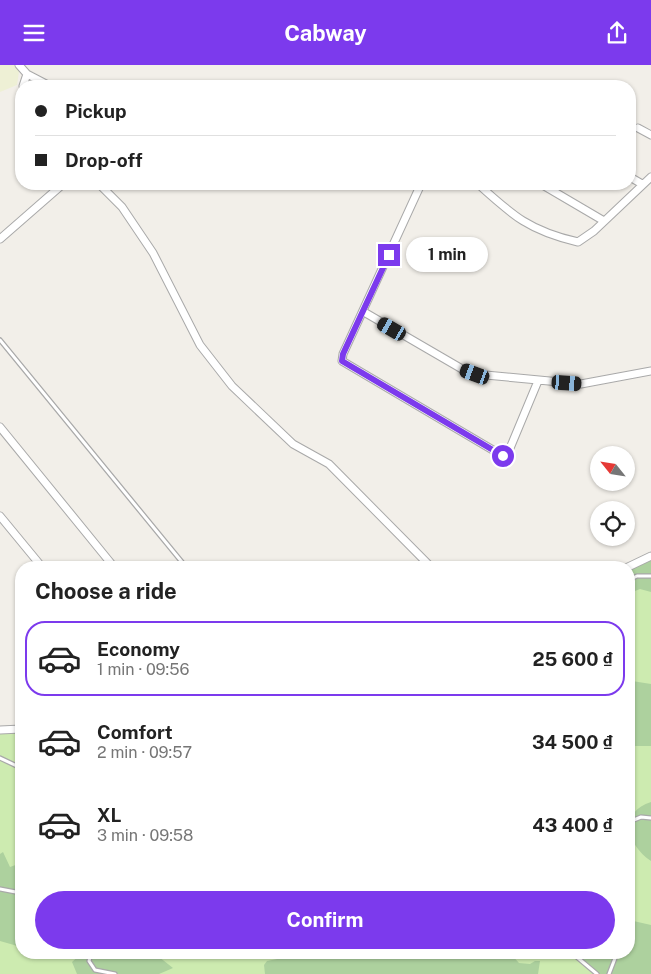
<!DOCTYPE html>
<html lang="en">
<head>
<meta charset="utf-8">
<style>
  body { margin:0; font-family:"Public Sans",sans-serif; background:#f2f2f2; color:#222; height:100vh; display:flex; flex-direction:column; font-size:19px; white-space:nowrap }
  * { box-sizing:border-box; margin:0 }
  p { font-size:16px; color:#767676 }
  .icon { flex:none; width:28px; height:28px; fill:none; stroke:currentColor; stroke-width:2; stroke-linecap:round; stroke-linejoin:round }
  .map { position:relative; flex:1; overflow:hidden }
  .sheet { position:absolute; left:15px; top:496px; width:620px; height:398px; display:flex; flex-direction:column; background:#fff; border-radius:20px; box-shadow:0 1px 4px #0004 }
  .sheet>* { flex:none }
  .hud { position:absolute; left:15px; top:15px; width:621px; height:110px; border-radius:20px; box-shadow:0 1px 4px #0004; display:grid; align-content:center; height:110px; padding:0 20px; background:#fff }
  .needle { width:32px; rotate:300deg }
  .controls { position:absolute; left:590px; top:381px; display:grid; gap:10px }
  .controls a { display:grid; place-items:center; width:45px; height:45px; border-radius:50%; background:#fff; box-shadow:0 1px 4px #0004; font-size:25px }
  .end { position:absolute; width:22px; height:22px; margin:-11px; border:6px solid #7c3aed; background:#fff; box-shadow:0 0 0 2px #fff }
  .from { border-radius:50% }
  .bubble { position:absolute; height:35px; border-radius:18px; background:#fff; box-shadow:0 1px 4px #0004; font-size:16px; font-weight:700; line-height:35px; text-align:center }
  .car { position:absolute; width:15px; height:30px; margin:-15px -8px; border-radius:6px; box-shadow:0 0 4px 1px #0007; background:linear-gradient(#222 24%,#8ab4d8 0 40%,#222 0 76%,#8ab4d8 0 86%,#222 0) }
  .hud b { display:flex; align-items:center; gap:18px; height:48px; font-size:19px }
  .hud b+b { border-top:1px solid #e0e0e0 }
  .hud i { width:12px; height:12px; background:#222 }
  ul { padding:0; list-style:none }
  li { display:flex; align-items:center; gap:15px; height:75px; margin:0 10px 8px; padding:0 10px; border:2px solid transparent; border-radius:20px }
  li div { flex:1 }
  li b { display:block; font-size:19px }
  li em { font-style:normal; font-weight:700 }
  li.on { border-color:#7c3aed }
  li>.icon { width:45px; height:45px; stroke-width:1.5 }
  h2 { padding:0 20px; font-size:22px; line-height:60px }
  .cta { display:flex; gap:10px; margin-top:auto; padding:10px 20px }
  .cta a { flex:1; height:58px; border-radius:30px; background:#7c3aed; color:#fff; font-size:20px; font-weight:700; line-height:58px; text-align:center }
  header { display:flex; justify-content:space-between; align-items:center; height:65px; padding:0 20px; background:#7c3aed; color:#fff; font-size:22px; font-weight:700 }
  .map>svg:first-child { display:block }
  .farmland { fill:#eef0d5 }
  .grass { fill:#cdebb0 }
  .forest { fill:#add19e }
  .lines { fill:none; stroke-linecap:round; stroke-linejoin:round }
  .lane-casing { stroke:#a9a9a9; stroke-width:5.5 }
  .street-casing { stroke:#a9a9a9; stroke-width:9 }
  .lane { stroke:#fff; stroke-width:3 }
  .street { stroke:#fff; stroke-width:7 }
  .route { stroke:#7c3aed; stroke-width:6 }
</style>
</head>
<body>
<header><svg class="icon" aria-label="menu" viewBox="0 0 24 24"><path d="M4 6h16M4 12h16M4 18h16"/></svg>Cabway<svg class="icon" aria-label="share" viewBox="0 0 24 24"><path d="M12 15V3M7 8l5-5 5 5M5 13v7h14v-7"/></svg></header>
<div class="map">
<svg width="651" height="909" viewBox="0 0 651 909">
  <rect width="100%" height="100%" fill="#f2efe9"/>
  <path class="farmland" d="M 0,0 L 20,0 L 17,20 L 0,27 Z"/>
  <path class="grass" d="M 651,494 L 651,909 L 0,909 L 0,668 L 21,667 L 21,888 L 629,888 L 629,505 Z"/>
  <path class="forest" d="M 651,494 L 651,527 L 640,524 L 635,526 L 629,537 L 635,547 L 632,554 L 629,555 L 629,505 Z
    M 632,616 L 651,619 L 651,681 L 629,681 L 629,618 Z
    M 651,737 L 651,796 C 628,781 617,748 651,737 Z
    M 3,787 L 10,802 L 21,798 L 21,882 L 0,876 L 0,789 Z
    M 629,855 L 651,860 L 651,909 L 599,909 L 575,888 L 629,888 Z
    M 82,888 L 154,888 L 173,903 L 159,909 L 77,909 L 72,897 Z
    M 308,888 L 510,888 L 519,898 L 530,899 L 535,896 L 540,896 L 538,909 L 265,909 L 264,900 L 267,896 Z"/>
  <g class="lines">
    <defs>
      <path id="lane" d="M 0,275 L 186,502
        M 629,515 L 637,511 L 651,511
        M 0,693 L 21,703
        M 629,757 L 641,752 L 651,753
        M 0,824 L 21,828
        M 91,888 L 89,896 L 95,905 L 115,909
        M 572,888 L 597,909
        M 609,909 L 617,888"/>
      <path id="street" d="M 19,0 L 27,9 L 50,21
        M 23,21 L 27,9
        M 638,63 L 651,70
        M 630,112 L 642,119
        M 99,119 L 122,142 L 153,188 L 200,280 L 232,321 L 293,379 L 329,399 L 431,502
        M 421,119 L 343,289 L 342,296 L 503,391 L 508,388 L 538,316
        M 478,119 C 513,151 530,166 578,177 L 594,166 L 651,112
        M 541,119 L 604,156
        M 0,174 L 63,119
        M 364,247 L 462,304 L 475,309 L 581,319 L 651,306
        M 0,362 L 114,502
        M 0,451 L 42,502
        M 628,502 L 651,491
        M 0,665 L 21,664"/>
    </defs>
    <use href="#lane" class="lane-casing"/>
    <use href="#street" class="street-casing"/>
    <use href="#lane" class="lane"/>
    <use href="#street" class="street"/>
  </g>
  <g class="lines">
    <path class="route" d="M 389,190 L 343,289 L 342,296 L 503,391"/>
  </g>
</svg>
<div class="controls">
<a><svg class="needle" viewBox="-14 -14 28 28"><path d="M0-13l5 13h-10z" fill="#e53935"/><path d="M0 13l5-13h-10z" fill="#767676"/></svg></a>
<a><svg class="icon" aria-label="locate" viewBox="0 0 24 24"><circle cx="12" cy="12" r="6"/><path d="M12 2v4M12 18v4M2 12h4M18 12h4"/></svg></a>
</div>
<i class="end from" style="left:503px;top:391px"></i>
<i class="end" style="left:389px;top:190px"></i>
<div class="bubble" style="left:406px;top:172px;width:82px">1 min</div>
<i class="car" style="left:392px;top:264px;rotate:300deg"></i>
<i class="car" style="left:475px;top:309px;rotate:290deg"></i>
<i class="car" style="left:567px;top:318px;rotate:94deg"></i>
<div class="hud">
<b><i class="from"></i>Pickup</b>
<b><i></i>Drop-off</b>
</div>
<section class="sheet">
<h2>Choose a ride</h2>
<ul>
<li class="on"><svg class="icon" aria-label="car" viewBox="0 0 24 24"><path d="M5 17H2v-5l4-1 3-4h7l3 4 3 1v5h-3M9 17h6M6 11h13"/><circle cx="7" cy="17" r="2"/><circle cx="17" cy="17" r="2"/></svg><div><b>Economy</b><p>1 min · 09:56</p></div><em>25 600 ₫</em></li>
<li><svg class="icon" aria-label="car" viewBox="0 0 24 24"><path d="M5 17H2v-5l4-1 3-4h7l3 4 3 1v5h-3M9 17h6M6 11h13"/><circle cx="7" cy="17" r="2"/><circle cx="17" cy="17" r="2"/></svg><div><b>Comfort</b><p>2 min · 09:57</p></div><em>34 500 ₫</em></li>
<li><svg class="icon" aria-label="car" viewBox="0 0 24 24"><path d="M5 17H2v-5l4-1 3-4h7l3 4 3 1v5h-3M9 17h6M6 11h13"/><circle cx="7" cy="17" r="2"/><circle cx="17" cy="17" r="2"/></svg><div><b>XL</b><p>3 min · 09:58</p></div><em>43 400 ₫</em></li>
</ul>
<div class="cta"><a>Confirm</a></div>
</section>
</div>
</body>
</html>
